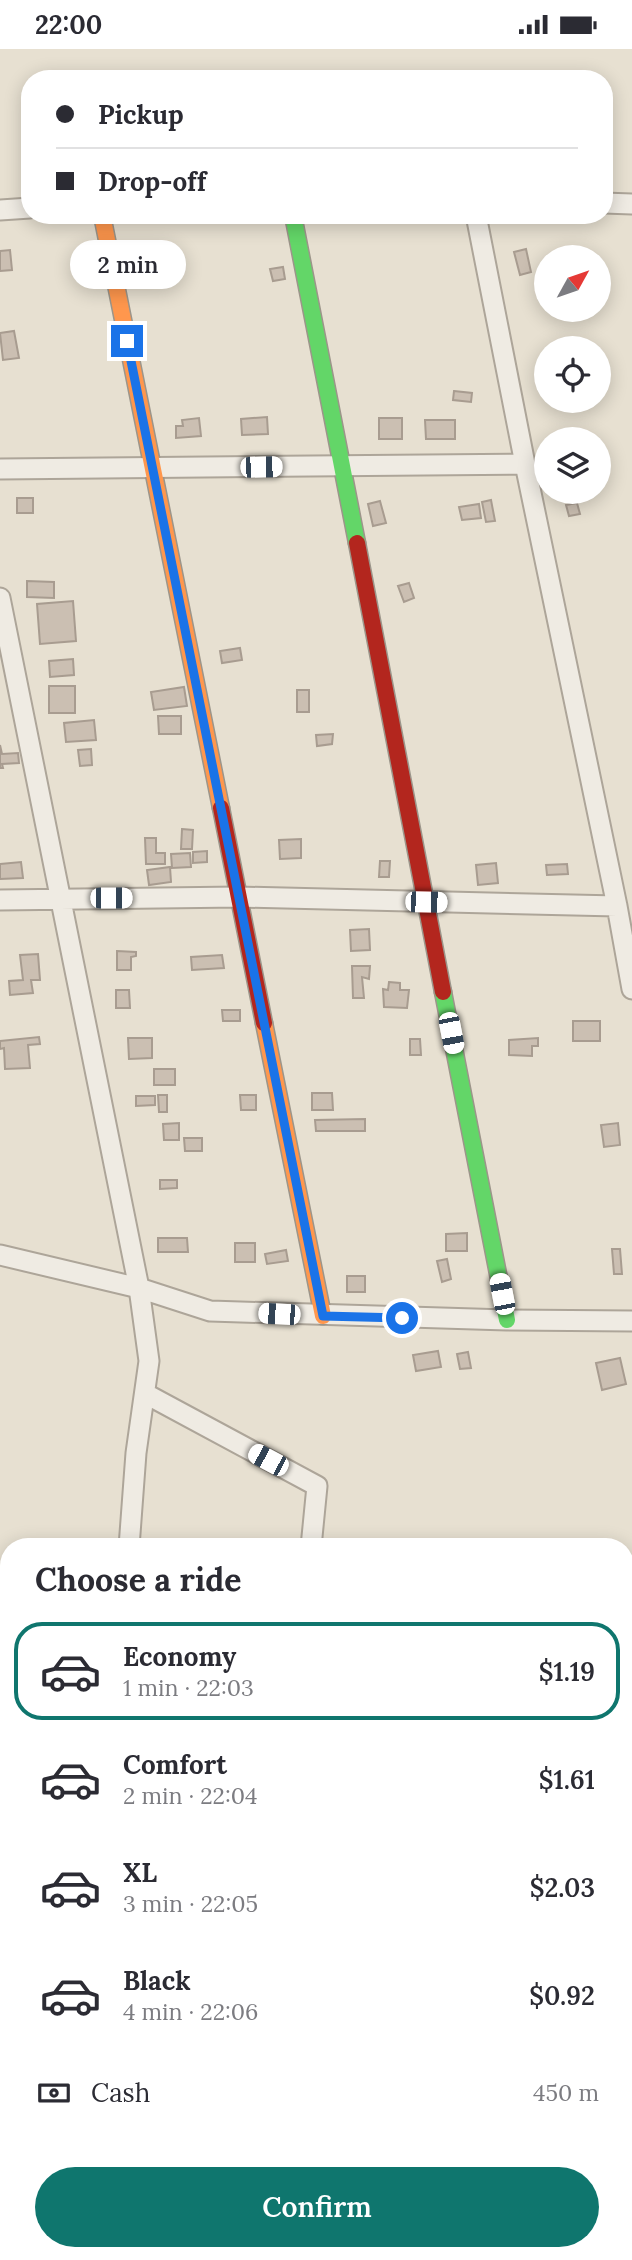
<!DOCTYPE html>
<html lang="en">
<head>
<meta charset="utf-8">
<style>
  body { margin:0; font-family:Lora,serif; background:#f7f7f7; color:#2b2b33; height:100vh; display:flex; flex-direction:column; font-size:26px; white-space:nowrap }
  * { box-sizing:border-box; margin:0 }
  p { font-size:23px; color:#7c7c81 }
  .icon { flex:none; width:38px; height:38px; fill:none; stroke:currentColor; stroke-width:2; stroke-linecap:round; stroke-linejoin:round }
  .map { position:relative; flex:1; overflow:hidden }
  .side { position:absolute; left:0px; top:1489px; width:634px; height:723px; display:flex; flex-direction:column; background:#fff; border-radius:28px 28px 0 0; box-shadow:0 4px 18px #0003 }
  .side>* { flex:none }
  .top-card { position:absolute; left:21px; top:21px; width:592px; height:154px; border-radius:28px; box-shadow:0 4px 18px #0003; display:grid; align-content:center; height:154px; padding:0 35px; background:#fff }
  .needle { width:46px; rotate:50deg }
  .buttons { position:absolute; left:534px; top:196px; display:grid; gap:14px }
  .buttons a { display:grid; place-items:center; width:77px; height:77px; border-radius:50%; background:#fff; box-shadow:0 4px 18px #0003; font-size:35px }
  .end { position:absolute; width:32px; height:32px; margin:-16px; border:9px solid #1a73e8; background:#fff; box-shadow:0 0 0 4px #fff }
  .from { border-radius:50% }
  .bubble { position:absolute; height:49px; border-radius:24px; background:#fff; box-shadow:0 4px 18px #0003; font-size:23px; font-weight:600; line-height:49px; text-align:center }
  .car { position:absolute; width:21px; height:42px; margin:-21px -10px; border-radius:9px; box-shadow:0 0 5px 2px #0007; background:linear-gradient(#fff 24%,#345 0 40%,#fff 0 76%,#345 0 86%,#fff 0) }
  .top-card b { display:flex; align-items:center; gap:24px; height:66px; font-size:26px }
  .top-card b+b { border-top:2px solid #e1e1e2 }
  .top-card i { width:18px; height:18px; background:#2b2b33 }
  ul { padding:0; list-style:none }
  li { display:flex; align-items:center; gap:21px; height:98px; margin:0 14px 10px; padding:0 21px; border:4px solid transparent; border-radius:28px }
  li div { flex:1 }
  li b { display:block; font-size:26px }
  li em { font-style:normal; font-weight:600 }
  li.active { border-color:#0f766e }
  li>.icon { width:63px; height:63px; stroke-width:1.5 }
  h2 { padding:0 35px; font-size:32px; line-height:84px }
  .pay { display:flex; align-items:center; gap:18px; height:77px; padding:0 35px; font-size:26px }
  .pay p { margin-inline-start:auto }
  .cta { display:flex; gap:14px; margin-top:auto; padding:14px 35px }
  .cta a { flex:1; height:80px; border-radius:42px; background:#0f766e; color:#fff; font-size:28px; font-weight:600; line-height:80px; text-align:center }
  .status { display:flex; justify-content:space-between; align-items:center; height:49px; padding:0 35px; background:#fff; direction:ltr }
  .status svg { height:19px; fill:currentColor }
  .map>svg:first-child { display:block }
  .building { fill:#cbbfb2; stroke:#a89c90; stroke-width:2 }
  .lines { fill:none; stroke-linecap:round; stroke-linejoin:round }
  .street-casing { stroke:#ada599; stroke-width:23 }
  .fast-casing { stroke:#9c958a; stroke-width:19 }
  .slow-casing { stroke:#9c958a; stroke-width:19 }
  .jam-casing { stroke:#9c958a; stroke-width:19 }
  .street { stroke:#efebe3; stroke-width:19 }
  .fast { stroke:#63d668; stroke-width:16 }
  .slow { stroke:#ff974d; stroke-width:16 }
  .jam { stroke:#b3261e; stroke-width:16 }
  .route { stroke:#1a73e8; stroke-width:9 }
</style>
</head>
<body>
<div class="status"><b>22:00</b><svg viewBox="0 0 49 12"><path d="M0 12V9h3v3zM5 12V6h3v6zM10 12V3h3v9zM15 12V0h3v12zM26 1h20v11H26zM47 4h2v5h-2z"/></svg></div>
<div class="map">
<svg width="632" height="2211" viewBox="0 0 632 2211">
  <rect width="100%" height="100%" fill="#e7e0d1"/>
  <path class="building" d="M 526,200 L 531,223 L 520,226 L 514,203 Z
    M 10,201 L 12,221 L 0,222 L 0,202 Z
    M 283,218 L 285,230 L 273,232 L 270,220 Z
    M 14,282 L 19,309 L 3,311 L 0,284 Z
    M 454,342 L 472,344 L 471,353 L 453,351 Z
    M 267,368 L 268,385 L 242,386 L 241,370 Z
    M 199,369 L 201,387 L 176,389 L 176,377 L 183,377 L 182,371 Z
    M 379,369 L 402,369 L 402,390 L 379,390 Z
    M 425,371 L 455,371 L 455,390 L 426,390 Z
    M 17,449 L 33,449 L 33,464 L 17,464 Z
    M 491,451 L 495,472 L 486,473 L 482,453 Z
    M 380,452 L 386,474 L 373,477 L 368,455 Z
    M 577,454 L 580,465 L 569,467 L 566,456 Z
    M 479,455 L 481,469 L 462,471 L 459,458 Z
    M 27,532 L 54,533 L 54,549 L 27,548 Z
    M 409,534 L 414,549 L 404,553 L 398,537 Z
    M 73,552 L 76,592 L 40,595 L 37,555 Z
    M 240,599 L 242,611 L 222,614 L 220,602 Z
    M 73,610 L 74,626 L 50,628 L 49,612 Z
    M 49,637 L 75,637 L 75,664 L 49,664 Z
    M 184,638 L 187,657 L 154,661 L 151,643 Z
    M 297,641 L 309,641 L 309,663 L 297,663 Z
    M 158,667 L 181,667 L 181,685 L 159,685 Z
    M 94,671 L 96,691 L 66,693 L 64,674 Z
    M 333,685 L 332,695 L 317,697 L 316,686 Z
    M 0,696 L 2,705 L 18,704 L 19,714 L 2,715 L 3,719 L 0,719 Z
    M 91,700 L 92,716 L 80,717 L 78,701 Z
    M 182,780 L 193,781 L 192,800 L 181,800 Z
    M 145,789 L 156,789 L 156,804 L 165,804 L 165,815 L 146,815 Z
    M 301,790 L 301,809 L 280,810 L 279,791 Z
    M 207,802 L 207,813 L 193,814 L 193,803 Z
    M 190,804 L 191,818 L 172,819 L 171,805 Z
    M 380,812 L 390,812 L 389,828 L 379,828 Z
    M 21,813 L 23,829 L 0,830 L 0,815 Z
    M 496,814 L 498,834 L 478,836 L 476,816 Z
    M 567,815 L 568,825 L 547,826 L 546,816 Z
    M 170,818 L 171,833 L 149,836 L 147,821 Z
    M 369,880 L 370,901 L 351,902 L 350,881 Z
    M 117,902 L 136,903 L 136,907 L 131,908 L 131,921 L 117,921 Z
    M 38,905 L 40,931 L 31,931 L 33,944 L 10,946 L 9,932 L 23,931 L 20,906 Z
    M 222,906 L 224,919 L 192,921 L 191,908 Z
    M 352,917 L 370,917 L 369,930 L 362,928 L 364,949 L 353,949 Z
    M 389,933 L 400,934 L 400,941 L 409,941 L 407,959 L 384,958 L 383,940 L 388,941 Z
    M 116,941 L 129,941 L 130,959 L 116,959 Z
    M 222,961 L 240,961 L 240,972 L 223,972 Z
    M 573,972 L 600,972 L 600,992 L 573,992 Z
    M 39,988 L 40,995 L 28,996 L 30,1019 L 5,1020 L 4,999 L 0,1000 L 0,992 Z
    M 128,989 L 152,989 L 152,1009 L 129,1010 Z
    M 538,989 L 538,997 L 532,997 L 532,1007 L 509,1006 L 509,991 Z
    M 410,990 L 420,990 L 421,1006 L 410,1006 Z
    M 154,1020 L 175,1020 L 175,1036 L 154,1036 Z
    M 312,1044 L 332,1044 L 333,1061 L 312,1061 Z
    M 158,1046 L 167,1046 L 167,1063 L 159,1063 Z
    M 240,1046 L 256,1046 L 256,1061 L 241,1061 Z
    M 136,1047 L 155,1047 L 155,1056 L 136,1057 Z
    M 365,1070 L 365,1082 L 316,1082 L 315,1071 Z
    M 179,1074 L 179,1091 L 164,1091 L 163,1075 Z
    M 618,1074 L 620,1096 L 604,1098 L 601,1076 Z
    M 184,1089 L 202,1089 L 202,1102 L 185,1102 Z
    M 160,1131 L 177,1131 L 177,1139 L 160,1140 Z
    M 467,1184 L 467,1202 L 446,1202 L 446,1185 Z
    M 158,1189 L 187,1189 L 188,1203 L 158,1203 Z
    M 235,1194 L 255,1194 L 255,1213 L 235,1213 Z
    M 612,1200 L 620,1200 L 622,1225 L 614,1225 Z
    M 286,1201 L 288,1212 L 267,1215 L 265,1205 Z
    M 447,1210 L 451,1230 L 442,1233 L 437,1212 Z
    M 347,1227 L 365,1227 L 365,1243 L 347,1243 Z
    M 438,1302 L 441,1318 L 416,1322 L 413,1306 Z
    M 468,1303 L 471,1319 L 460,1320 L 457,1305 Z
    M 620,1309 L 626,1335 L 602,1341 L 596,1314 Z"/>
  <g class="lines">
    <defs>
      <path id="street" d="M 604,154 L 632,155
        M 0,161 L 30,159
        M 476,166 L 525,415 L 617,857 L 632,940
        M 0,420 L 525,415
        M 0,549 L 139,1239 L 149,1312 L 136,1404 L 129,1498
        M 0,851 L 239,848 L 617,857
        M 0,1206 L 139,1239 L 210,1262 L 507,1271 L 632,1272
        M 146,1345 L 317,1437 L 311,1498
        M 0,1681 L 9,1682
        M 625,1748 L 632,1749
        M 625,1952 L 632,1853"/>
      <path id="fast" d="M 293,166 L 357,494
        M 443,943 L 507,1271"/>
      <path id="slow" d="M 102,166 L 221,759
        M 264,974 L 323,1267"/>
      <path id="jam" d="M 357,494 L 443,943
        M 221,759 L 264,974"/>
    </defs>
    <use href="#street" class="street-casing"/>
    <use href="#fast" class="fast-casing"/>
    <use href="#slow" class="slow-casing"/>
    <use href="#jam" class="jam-casing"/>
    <use href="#street" class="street"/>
    <use href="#fast" class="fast"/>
    <use href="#slow" class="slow"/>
    <use href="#jam" class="jam"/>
  </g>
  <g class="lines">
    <path class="route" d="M 127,292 L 323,1267 L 402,1269"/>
  </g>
</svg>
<div class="buttons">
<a><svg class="needle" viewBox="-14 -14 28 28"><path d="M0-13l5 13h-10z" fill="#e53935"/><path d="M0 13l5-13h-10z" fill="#7c7c81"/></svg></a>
<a><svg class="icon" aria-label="locate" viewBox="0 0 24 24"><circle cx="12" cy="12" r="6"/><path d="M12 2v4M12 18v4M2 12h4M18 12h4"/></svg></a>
<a><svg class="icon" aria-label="layers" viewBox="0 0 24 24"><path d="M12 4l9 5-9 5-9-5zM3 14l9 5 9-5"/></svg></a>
</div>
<i class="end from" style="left:402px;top:1269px"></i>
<i class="end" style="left:127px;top:292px"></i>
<div class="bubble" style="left:70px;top:191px;width:116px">2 min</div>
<i class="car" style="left:261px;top:418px;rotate:89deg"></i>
<i class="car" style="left:111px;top:849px;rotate:90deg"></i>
<i class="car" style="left:426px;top:853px;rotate:91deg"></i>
<i class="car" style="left:451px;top:984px;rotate:169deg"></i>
<i class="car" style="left:502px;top:1245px;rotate:349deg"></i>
<i class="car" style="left:279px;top:1265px;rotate:273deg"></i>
<i class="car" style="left:268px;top:1411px;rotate:298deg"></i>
<div class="top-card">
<b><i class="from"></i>Pickup</b>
<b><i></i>Drop-off</b>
</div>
<section class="side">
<h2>Choose a ride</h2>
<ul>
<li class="active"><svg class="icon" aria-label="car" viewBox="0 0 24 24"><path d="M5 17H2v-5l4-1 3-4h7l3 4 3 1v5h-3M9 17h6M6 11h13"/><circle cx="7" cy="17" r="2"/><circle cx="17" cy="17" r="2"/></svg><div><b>Economy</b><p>1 min · 22:03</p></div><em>$1.19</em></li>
<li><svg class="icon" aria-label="car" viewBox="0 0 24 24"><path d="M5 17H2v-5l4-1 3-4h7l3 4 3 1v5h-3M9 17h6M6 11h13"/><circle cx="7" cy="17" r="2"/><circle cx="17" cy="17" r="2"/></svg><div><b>Comfort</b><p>2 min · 22:04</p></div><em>$1.61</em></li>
<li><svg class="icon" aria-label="car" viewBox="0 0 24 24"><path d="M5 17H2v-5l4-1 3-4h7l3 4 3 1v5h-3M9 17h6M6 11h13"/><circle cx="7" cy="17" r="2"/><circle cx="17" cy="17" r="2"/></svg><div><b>XL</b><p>3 min · 22:05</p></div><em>$2.03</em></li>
<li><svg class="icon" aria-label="car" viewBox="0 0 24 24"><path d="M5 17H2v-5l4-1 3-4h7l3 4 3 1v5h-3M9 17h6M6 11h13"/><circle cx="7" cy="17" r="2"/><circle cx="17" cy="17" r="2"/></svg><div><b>Black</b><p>4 min · 22:06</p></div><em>$0.92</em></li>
</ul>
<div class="pay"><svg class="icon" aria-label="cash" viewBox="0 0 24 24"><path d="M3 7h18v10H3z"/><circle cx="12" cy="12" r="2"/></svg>Cash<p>450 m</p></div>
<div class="cta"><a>Confirm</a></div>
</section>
</div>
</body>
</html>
